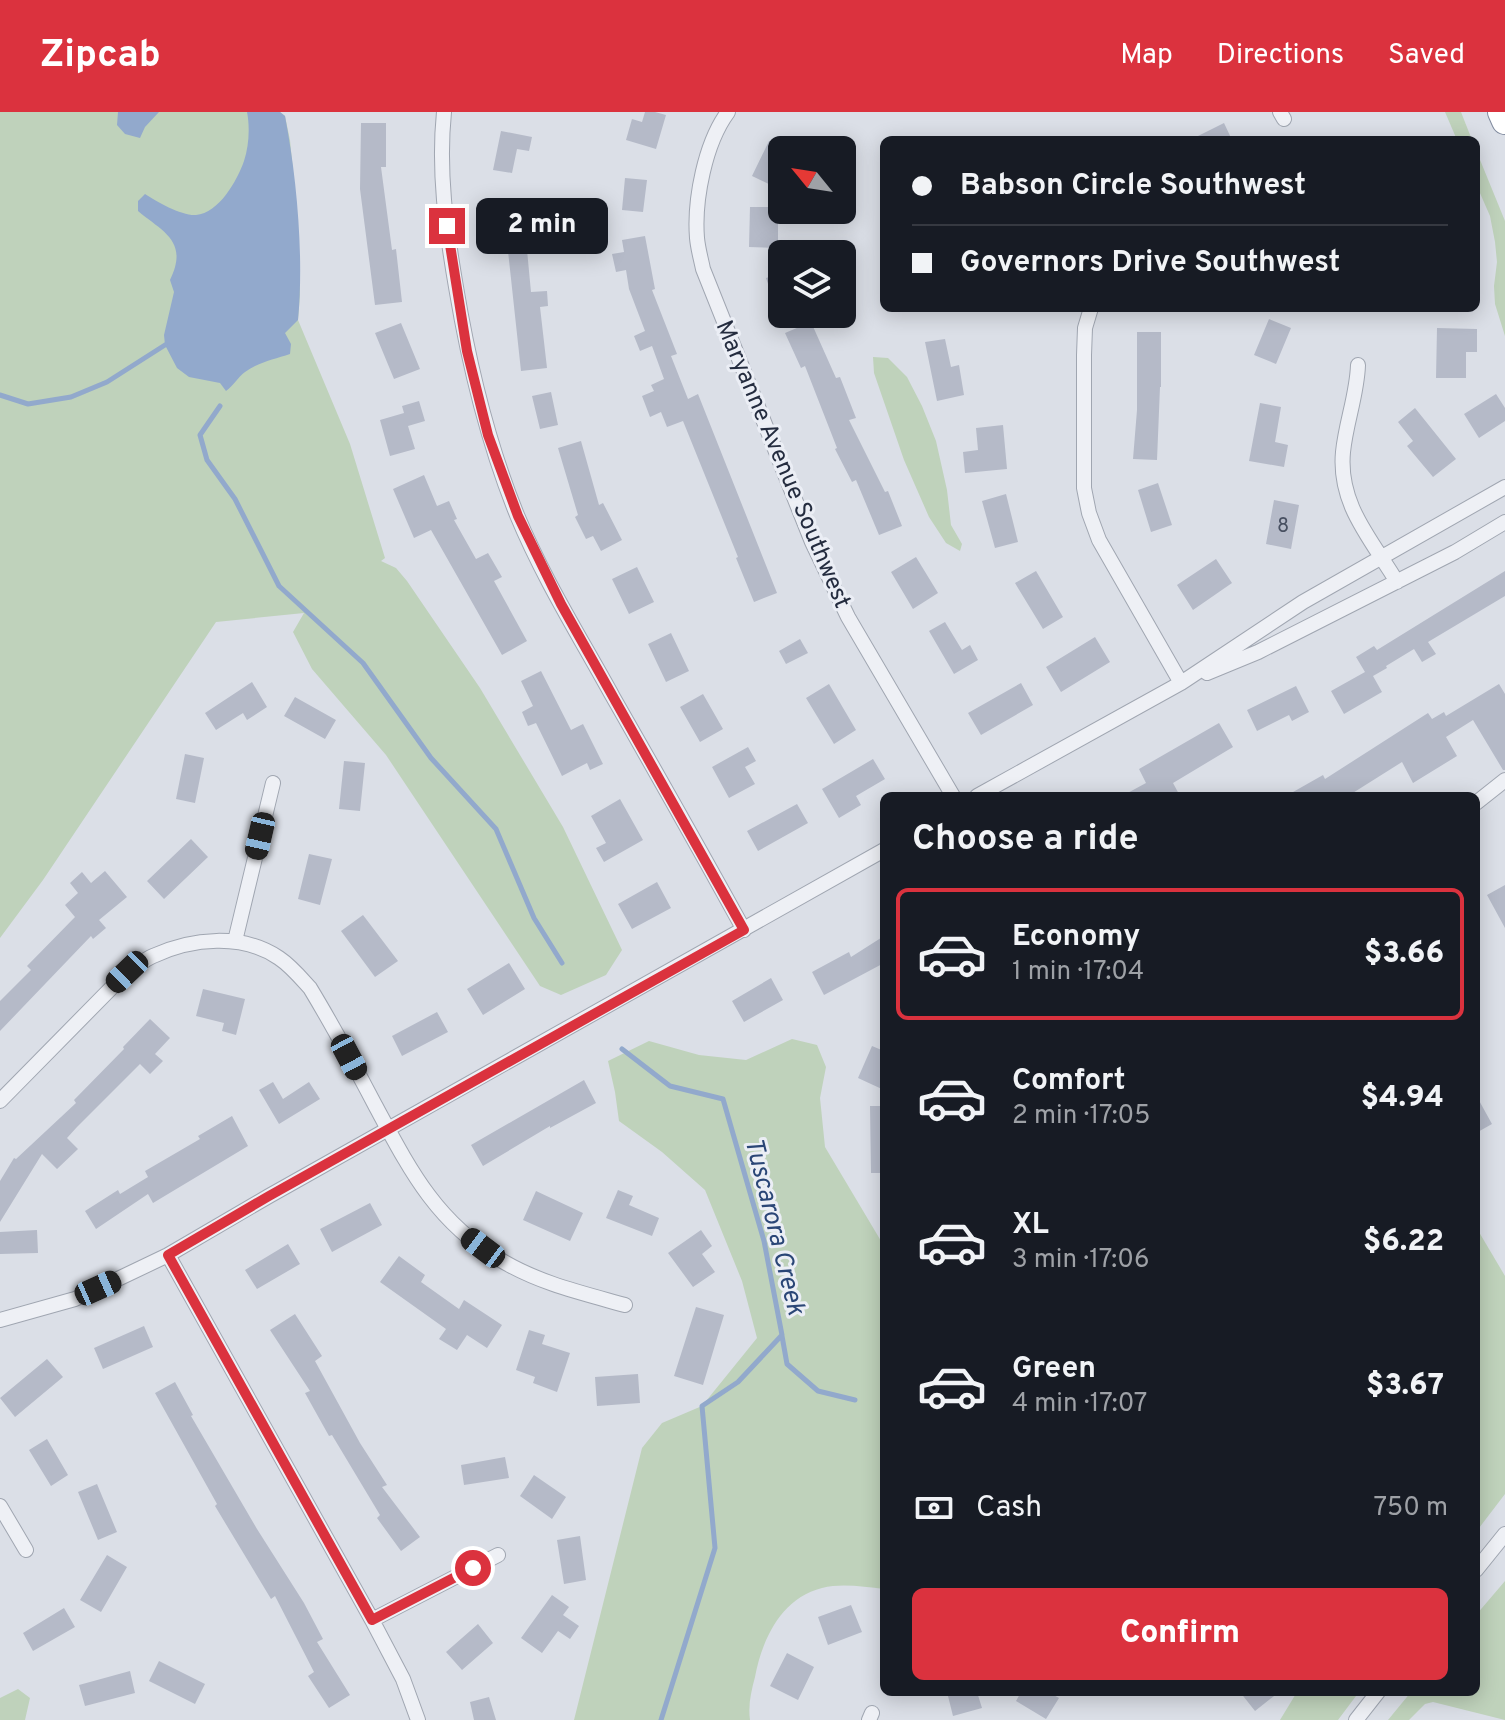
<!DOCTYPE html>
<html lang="en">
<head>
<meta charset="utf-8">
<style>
  body { margin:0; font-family:Overpass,sans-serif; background:#242831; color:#f1f3f6; height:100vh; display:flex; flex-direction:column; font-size:30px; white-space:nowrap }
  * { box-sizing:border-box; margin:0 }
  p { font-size:26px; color:#9ea1a6 }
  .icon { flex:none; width:44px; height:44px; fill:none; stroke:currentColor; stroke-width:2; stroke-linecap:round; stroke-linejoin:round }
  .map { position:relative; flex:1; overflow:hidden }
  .side { position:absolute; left:880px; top:680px; width:600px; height:904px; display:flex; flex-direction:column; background:#171b24; border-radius:12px; box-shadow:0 4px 20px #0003 }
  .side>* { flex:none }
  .banner { position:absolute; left:880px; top:24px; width:600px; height:176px; border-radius:12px; box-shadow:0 4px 20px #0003; display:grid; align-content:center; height:176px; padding:0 32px; background:#171b24 }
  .needle { width:52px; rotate:300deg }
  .fabs { position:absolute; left:768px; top:24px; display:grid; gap:16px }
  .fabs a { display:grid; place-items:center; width:88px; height:88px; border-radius:12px; background:#171b24; box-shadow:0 4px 20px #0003; font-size:40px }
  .end { position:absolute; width:36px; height:36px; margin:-18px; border:10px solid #db323e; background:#fff; box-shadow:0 0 0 4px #fff }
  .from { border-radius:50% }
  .bubble { position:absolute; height:56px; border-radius:12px; background:#171b24; box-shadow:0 4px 20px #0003; font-size:26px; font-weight:800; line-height:56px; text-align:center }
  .car { position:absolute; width:24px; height:48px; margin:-24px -12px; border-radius:10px; box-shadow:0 0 6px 2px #0007; background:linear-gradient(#222 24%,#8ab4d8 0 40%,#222 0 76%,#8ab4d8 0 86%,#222 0) }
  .banner b { display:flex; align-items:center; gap:28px; height:76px; font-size:30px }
  .banner b+b { border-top:2px solid #363941 }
  .banner i { width:20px; height:20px; background:#f1f3f6 }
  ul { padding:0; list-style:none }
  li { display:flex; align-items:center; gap:24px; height:132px; margin:0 16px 12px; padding:0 16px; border:4px solid transparent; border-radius:12px }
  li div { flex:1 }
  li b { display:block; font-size:30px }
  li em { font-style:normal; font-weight:800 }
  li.active { border-color:#db323e }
  li>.icon { width:72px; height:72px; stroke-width:1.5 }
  h2 { padding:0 32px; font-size:36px; line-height:96px }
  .pay { display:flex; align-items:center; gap:20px; height:88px; padding:0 32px; font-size:30px }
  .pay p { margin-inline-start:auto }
  .action { display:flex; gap:16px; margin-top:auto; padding:16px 32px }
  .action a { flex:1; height:92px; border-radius:12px; background:#db323e; color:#fff; font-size:32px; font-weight:800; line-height:92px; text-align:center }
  header { display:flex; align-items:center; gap:48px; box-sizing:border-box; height:112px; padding:0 40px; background:#db323e; color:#fff }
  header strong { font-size:38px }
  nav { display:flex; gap:44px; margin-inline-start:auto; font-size:28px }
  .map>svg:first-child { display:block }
  .green { fill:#bfd2bb }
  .water { fill:#92a9cc }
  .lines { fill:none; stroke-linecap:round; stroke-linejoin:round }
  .stream { stroke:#92a9cc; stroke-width:5 }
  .building { fill:#b5bac8 }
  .street-casing { stroke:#a0a6b1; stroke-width:16 }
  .highway-casing { stroke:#818b9f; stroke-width:28 }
  .street { stroke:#eef0f5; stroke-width:14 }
  .highway { stroke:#fff; stroke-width:26 }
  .route { stroke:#db323e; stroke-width:10 }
  .labels { text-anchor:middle; stroke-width:6; stroke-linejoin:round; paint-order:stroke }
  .number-label { font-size:20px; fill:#485061 }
  .street-label { font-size:24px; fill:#242c3f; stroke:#ebeef5 }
  .water-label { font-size:26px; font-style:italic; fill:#2a4676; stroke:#ebeef5 }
</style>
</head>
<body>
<header>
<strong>Zipcab</strong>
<nav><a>Map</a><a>Directions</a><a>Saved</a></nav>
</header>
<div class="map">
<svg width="1505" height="1608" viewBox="0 0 1505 1608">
  <rect width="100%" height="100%" fill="#dbdfe7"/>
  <path class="green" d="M 0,0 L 280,0 L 285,4 L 290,28 L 298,111 L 300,183 L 298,208 L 350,332 L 385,446 L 381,449 L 396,456 L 407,469 L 480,576 L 563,715 L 622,838 L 606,863 L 561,883 L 540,874 L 386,643 L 312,557 L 293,520 L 304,501 L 216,510 L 43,768 L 0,826 Z
    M 1445,0 L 1461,0 L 1472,28 L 1457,28 Z
    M 1476,38 L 1505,109 L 1505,224 L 1495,192 L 1494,174 L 1497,150 L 1495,130 L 1490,104 L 1476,72 Z
    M 873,245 L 888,246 L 907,265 L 922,294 L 936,329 L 947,378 L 951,413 L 962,432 L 960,439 L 946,431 L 929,405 L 904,348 L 874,261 Z
    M 792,927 L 817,933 L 826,955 L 820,986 L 825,1035 L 884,1134 L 884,1477 C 864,1475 842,1471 822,1476 C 781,1486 762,1528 755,1565 C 751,1580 748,1593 750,1608 L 574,1608 L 642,1336 L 662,1311 L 702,1294 L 757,1226 L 742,1169 L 705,1078 L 662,1040 L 619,1009 L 615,980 L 608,949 L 649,929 L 699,943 L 746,948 Z
    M 1476,1115 L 1505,1164 L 1505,1382 L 1476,1420 Z
    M 1505,1469 L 1505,1608 L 1433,1590 L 1425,1592 L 1409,1608 L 1388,1608 L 1411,1580 L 1476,1580 L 1476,1503 Z
    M 18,1577 L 30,1586 L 25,1608 L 0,1608 L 0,1586 Z
    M 1297,1580 L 1359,1580 L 1338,1608 L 1280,1608 Z"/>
  <path class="water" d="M 118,0 L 159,0 L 145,15 L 140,26 L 125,22 L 117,13 Z
    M 247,0 L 280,0 L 285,4 C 297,66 304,146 298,208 L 285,221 L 291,232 L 290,242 C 275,247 259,250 245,260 C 238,265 234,273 226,279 L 220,271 L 189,265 L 177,256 L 165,233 L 164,223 L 174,180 L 170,168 C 189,129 163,120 138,99 L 138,89 L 145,82 C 157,90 182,104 196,103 C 219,101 237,69 244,49 C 249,34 250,15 247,0 Z"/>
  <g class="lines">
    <path class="stream" d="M 0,283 L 28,292 L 71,285 L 107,270 L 165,233
      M 220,294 L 200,323 L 207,348 L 235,387 L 279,474 L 363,551 L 431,646 L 496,717 L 534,806 L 562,851
      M 622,937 L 670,974 L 723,987 L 764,1129 L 782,1223 L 738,1270 L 702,1294 L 715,1436 L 661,1608
      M 782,1224 L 787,1252 L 818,1279 L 855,1288"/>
  </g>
  <path class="building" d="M 645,0 L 655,0 L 666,3 L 656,37 L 626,28 L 632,7 L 642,10 Z
    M 361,11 L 386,11 L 386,55 L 381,55 L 392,138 L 396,137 L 402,190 L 375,193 L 360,77 Z
    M 1224,11 L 1232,28 L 1190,28 Z
    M 501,19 L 532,25 L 529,39 L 517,37 L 512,61 L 493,58 Z
    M 769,29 L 782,35 L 782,61 L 775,75 L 752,64 Z
    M 625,66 L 647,68 L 643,100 L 622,98 Z
    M 750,95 L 778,95 L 778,136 L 749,135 Z
    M 645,124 L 655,177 L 652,178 L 677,242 L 671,244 L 688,287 L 698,282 L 777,481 L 754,490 L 736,446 L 738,445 L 683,309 L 667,315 L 661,300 L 650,305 L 642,284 L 654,279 L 651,273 L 664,267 L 652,234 L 640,239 L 634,224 L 645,219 L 629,177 L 626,158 L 616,160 L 612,142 L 624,140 L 622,128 Z
    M 527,138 L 531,180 L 547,179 L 548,194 L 540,195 L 547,256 L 521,259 L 508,139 Z
    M 782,161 L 782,207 L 780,207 L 766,166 Z
    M 1269,207 L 1291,216 L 1276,252 L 1254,243 Z
    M 811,210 L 836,266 L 840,265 L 856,306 L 849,308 L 885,380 L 888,379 L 902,414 L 879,423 L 856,368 L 852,370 L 835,337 L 837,336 L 805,254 L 801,256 L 785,221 Z
    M 401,211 L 420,257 L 394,267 L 375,221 Z
    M 1437,216 L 1477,217 L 1477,240 L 1466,240 L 1466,266 L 1436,266 Z
    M 1137,220 L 1161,220 L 1161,275 L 1160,275 L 1157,348 L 1133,347 L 1137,298 Z
    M 945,227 L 951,255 L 959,253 L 964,283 L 937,289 L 925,230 Z
    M 551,280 L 558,313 L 540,317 L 532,284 Z
    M 1496,282 L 1505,296 L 1505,309 L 1479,326 L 1464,302 Z
    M 419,289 L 425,309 L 408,314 L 415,337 L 390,344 L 380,308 L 404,301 L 402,294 Z
    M 1260,291 L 1281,295 L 1275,330 L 1288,333 L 1284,355 L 1249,349 Z
    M 1415,296 L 1456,347 L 1433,365 L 1407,334 L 1413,329 L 1398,310 Z
    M 1003,313 L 1007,357 L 965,361 L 963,340 L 978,338 L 976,316 Z
    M 581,329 L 599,393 L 603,391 L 622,428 L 601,439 L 593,424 L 586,427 L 575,405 L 578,403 L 558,336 Z
    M 424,363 L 437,394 L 449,389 L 457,407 L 454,408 L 476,447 L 488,441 L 502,465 L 494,469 L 527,529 L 502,543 L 431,418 L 414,426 L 393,377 Z
    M 1158,371 L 1172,413 L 1151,420 L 1138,378 Z
    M 1006,382 L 1018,430 L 995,436 L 982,389 Z
    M 1274,388 L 1299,393 L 1291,437 L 1266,432 Z
    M 916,445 L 938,481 L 913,497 L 891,460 Z
    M 1216,447 L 1232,471 L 1193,498 L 1177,473 Z
    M 637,455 L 654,490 L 629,502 L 612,467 Z
    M 1036,459 L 1063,505 L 1043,517 L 1015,471 Z
    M 1505,459 L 1505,484 L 1428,530 L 1436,542 L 1422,550 L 1414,537 L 1386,554 L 1387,556 L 1373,564 L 1382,580 L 1344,602 L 1331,579 L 1365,560 L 1356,545 L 1374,534 L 1377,538 Z
    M 945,510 L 962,538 L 970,533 L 978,548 L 954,562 L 929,519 Z
    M 671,521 L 689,559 L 666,570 L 648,532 Z
    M 1095,525 L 1110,550 L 1061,580 L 1046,555 Z
    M 800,527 L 808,541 L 786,552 L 779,539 Z
    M 541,559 L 571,618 L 583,612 L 603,652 L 590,658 L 587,651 L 562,664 L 536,611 L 528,614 L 522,600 L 533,594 L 521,569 Z
    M 252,570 L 267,595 L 247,608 L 243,601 L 216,618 L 205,601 Z
    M 1021,571 L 1033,593 L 981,623 L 968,601 Z
    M 829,572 L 856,618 L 834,632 L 806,586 Z
    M 1499,572 L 1505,582 L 1505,658 L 1503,658 L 1473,608 L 1446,625 L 1457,644 L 1413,671 L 1402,650 L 1348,684 L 1286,684 L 1323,663 L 1325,667 L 1428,601 L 1432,607 L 1444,600 L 1446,604 Z
    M 1296,574 L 1309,600 L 1292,609 L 1289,603 L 1257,619 L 1247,598 Z
    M 703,582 L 723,617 L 700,630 L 680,595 Z
    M 295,585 L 336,608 L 325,627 L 284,604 Z
    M 1219,611 L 1233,635 L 1173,671 L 1180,684 L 1122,684 L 1146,671 L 1139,657 Z
    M 748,635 L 756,649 L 745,655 L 755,672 L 729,686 L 712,655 Z
    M 185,642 L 204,646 L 195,691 L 176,687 Z
    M 873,647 L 885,667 L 856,684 L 861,693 L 839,706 L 822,677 Z
    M 344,649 L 365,651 L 360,699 L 339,697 Z
    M 620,687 L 643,728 L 604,750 L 596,736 L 606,731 L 591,704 Z
    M 797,692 L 808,711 L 758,739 L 747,719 Z
    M 191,727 L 208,745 L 164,787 L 147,769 Z
    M 309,742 L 332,747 L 320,793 L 298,787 Z
    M 105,759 L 127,785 L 99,808 L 106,816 L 93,827 L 91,824 L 0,919 L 0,889 L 31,858 L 27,854 L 75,805 L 65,793 L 78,781 L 70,771 L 82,760 L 91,771 Z
    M 657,770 L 671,796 L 632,817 L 618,792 Z
    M 1505,773 L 1505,816 L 1487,783 Z
    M 363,803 L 398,849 L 375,865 L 341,819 Z
    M 884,824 L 884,851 L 824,883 L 812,860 L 849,840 L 851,845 Z
    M 509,851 L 525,877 L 483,903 L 467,877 Z
    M 771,866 L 783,888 L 744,910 L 732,889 Z
    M 203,877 L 245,887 L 236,923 L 222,919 L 224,911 L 196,904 Z
    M 437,900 L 448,920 L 402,944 L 392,924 Z
    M 150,907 L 170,926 L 155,942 L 163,949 L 150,962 L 140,952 L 77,1015 L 67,1026 L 78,1037 L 57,1057 L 42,1042 L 0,1110 L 0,1069 L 14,1046 L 16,1047 L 76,991 L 74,988 L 124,937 L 123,935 Z
    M 872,934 L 884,939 L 884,978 L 858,966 Z
    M 584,968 L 596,991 L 550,1016 L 550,1014 L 483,1054 L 471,1033 Z
    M 273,970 L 283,987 L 309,970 L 320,987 L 279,1012 L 259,978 Z
    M 1476,983 L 1492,1012 L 1476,1021 Z
    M 870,994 L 884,994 L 884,1061 L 871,1061 Z
    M 232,1004 L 248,1034 L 153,1091 L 148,1082 L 96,1117 L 85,1099 L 118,1078 L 120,1082 L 148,1065 L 145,1059 L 200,1027 L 198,1024 Z
    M 618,1078 L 633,1084 L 629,1093 L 659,1106 L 652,1124 L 606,1106 Z
    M 536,1079 L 583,1101 L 570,1129 L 523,1108 Z
    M 370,1091 L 382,1113 L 332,1140 L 320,1117 Z
    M 37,1118 L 38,1141 L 0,1142 L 0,1120 Z
    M 701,1118 L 712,1134 L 702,1142 L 715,1160 L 693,1175 L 668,1141 Z
    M 288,1132 L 300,1152 L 257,1177 L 245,1158 Z
    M 399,1144 L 425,1163 L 421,1170 L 459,1197 L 464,1188 L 502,1213 L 487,1236 L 467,1223 L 457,1238 L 439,1227 L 446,1217 L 380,1170 Z
    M 696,1195 L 724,1203 L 703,1273 L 674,1264 Z
    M 295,1202 L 322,1244 L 315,1249 L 360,1331 L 387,1373 L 382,1375 L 420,1425 L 401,1439 L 377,1406 L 380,1403 L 332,1323 L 329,1324 L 305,1281 L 310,1279 L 270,1218 Z
    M 144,1214 L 153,1235 L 103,1257 L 94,1236 Z
    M 529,1218 L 545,1223 L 542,1232 L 570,1241 L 557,1280 L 533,1271 L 535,1265 L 516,1258 Z
    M 47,1247 L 63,1265 L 15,1305 L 0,1286 Z
    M 638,1262 L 640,1291 L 597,1294 L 595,1265 Z
    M 175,1270 L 193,1303 L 191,1304 L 257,1417 L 304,1491 L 323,1527 L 317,1530 L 350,1583 L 329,1596 L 308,1564 L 314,1560 L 275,1484 L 271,1487 L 215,1394 L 217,1392 L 155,1281 Z
    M 47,1327 L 68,1363 L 51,1374 L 29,1338 Z
    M 505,1345 L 509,1366 L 464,1373 L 461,1353 Z
    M 534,1363 L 566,1385 L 552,1407 L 520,1384 Z
    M 97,1372 L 117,1420 L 98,1428 L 78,1380 Z
    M 580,1424 L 586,1468 L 564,1472 L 557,1428 Z
    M 107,1443 L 127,1455 L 101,1500 L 80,1488 Z
    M 552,1483 L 569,1495 L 563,1503 L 579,1514 L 570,1527 L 558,1519 L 542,1541 L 521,1526 Z
    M 851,1493 L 862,1520 L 828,1533 L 818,1505 Z
    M 64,1496 L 75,1515 L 33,1539 L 23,1521 Z
    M 478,1512 L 493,1531 L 462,1558 L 446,1540 Z
    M 787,1541 L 814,1555 L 798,1588 L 770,1574 Z
    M 159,1549 L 205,1572 L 195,1592 L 149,1569 Z
    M 130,1559 L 135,1581 L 85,1594 L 79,1573 Z
    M 947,1580 L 977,1580 L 982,1596 L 953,1604 Z
    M 1021,1580 L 1048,1580 L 1059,1586 L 1046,1607 L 1016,1589 Z
    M 1240,1580 L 1279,1580 L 1255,1599 Z
    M 489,1585 L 496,1608 L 474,1608 L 470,1590 Z"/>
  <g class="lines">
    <defs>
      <path id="street" d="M 444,0 C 438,59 446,117 456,175 C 469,253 487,329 517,403 C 543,466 580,525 613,585 C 657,662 701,740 744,818
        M 728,0 C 705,31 694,88 697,126 C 698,137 701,147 703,157 L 812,430 L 848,505 L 953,684
        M 1280,0 L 1284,7
        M 1091,196 L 1085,216 L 1084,243 L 1084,376 L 1089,401 L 1099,428 L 1181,571
        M 1358,253 C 1357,283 1346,310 1343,340 C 1338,393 1372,428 1397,470
        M 1207,561 L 1258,540 L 1455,440 L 1505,410
        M 977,684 L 1181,571 L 1303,490 L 1505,375
        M 1476,691 L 1505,668
        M 235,829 L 273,671
        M 0,989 L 127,860 C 136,855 144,848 153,844 C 192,826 242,821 279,846 C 291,854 300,865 310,876 C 333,914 354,953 375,993 C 409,1056 435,1109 499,1147 C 538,1171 582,1181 625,1193
        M 168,1143 L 372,1508 L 403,1567 L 418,1608
        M 0,1208 L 75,1187 L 122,1165 L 168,1143 L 269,1084 L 884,738
        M 0,1394 L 26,1438
        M 1476,1458 L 1505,1422
        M 372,1508 L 498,1443
        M 869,1608 L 872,1601
        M 1356,1608 L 1378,1580"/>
      <path id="highway" d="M 1501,0 L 1505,9"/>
    </defs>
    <use href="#street" class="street-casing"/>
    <use href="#highway" class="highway-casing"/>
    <use href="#street" class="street"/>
    <use href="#highway" class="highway"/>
  </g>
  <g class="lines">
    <path class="route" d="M 447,114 L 467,239 L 488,323 L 518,404 L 561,492 L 744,818 L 269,1084 L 168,1143 L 372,1508 L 473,1456"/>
  </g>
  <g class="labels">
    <g class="number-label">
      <text x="1283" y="420">8</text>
    </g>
    <g class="street-label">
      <text transform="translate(784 352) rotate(67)" y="8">Maryanne Avenue Southwest</text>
    </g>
    <g class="water-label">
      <text transform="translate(776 1114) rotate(76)" y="9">Tuscarora Creek</text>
    </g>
  </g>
</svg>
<div class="fabs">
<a><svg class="needle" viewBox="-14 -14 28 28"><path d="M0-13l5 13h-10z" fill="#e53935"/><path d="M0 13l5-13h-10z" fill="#9ea1a6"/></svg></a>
<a><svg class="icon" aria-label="layers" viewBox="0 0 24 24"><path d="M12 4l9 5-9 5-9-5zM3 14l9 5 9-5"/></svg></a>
</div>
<i class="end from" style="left:473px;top:1456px"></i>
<i class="end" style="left:447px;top:114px"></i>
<div class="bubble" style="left:476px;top:86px;width:132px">2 min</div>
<i class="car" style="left:260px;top:724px;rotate:193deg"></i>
<i class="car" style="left:127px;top:860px;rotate:226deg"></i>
<i class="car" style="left:349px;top:945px;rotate:152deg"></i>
<i class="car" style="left:483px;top:1136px;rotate:307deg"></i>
<i class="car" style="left:98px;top:1176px;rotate:66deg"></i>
<div class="banner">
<b><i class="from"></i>Babson Circle Southwest</b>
<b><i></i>Governors Drive Southwest</b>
</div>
<section class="side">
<h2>Choose a ride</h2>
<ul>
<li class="active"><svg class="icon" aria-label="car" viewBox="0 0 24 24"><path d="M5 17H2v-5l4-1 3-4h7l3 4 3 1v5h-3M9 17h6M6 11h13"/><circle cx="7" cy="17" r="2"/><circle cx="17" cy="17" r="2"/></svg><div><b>Economy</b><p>1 min · 17:04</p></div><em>$3.66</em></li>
<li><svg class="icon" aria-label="car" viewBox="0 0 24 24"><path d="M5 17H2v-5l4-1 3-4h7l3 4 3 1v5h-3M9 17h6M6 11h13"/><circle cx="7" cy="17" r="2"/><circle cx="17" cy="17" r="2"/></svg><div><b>Comfort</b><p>2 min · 17:05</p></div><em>$4.94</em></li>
<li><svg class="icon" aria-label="car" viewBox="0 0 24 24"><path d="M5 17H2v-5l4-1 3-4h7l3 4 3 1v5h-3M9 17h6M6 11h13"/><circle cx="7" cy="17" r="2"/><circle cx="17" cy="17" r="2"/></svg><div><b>XL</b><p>3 min · 17:06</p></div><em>$6.22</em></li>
<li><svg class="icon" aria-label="car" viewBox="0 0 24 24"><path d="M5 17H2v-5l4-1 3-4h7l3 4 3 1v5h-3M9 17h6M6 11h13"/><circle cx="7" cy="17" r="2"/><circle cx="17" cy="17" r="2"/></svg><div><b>Green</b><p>4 min · 17:07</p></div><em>$3.67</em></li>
</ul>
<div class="pay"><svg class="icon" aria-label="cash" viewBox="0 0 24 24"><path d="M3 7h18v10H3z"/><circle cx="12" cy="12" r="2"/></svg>Cash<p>750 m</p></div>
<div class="action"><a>Confirm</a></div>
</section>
</div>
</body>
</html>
